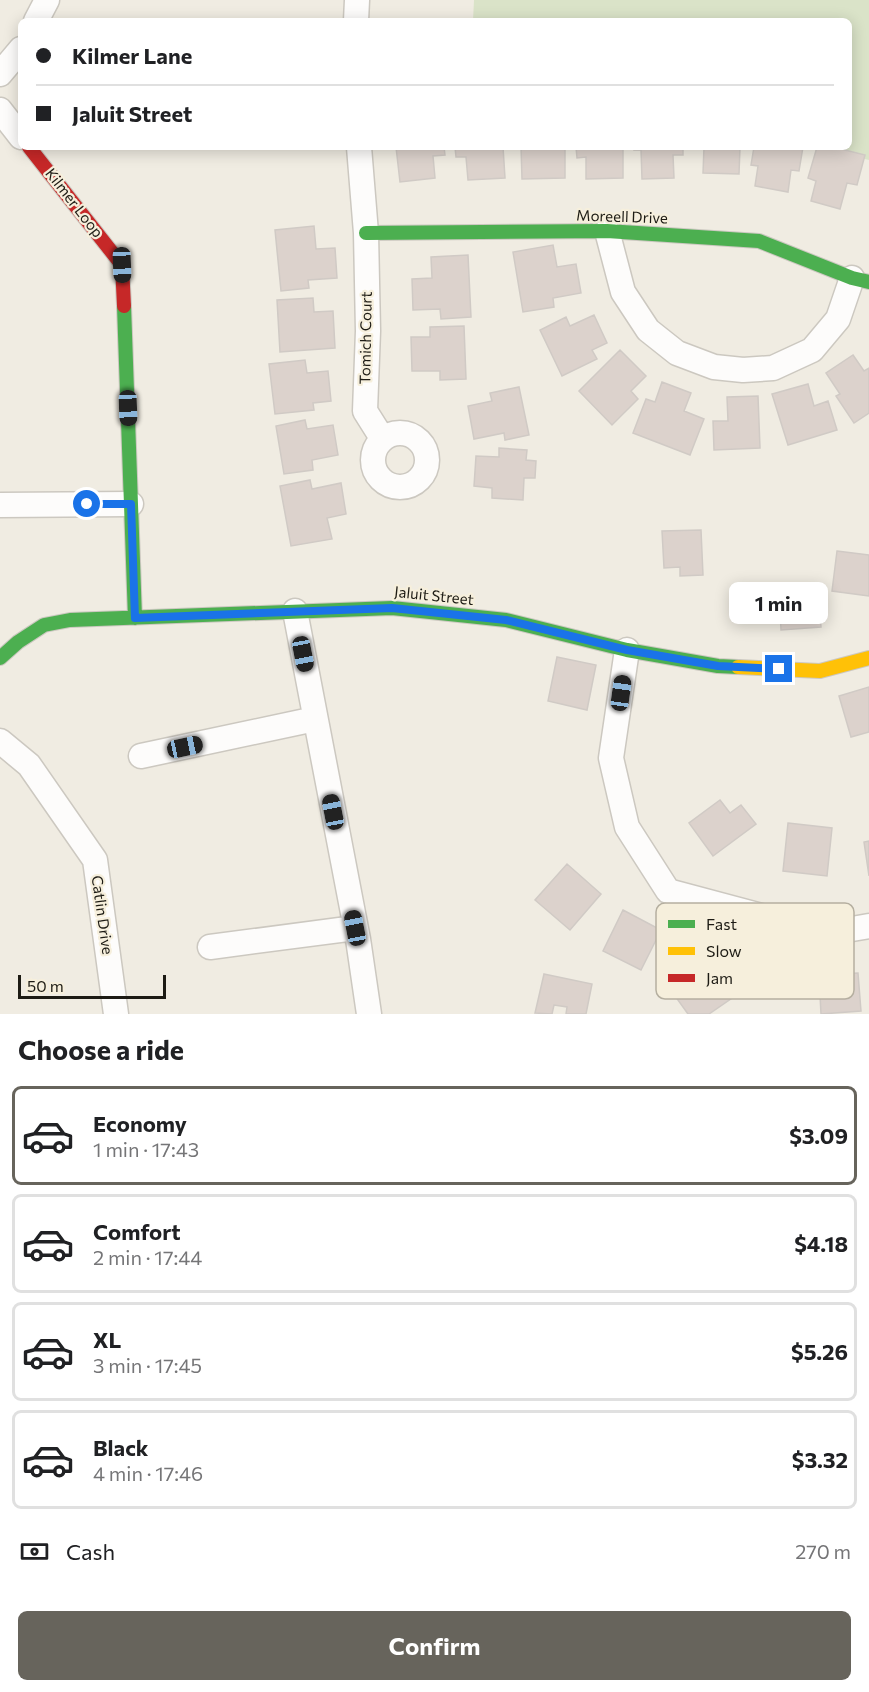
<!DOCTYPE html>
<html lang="en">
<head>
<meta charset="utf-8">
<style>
  body { margin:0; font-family:Commissioner,sans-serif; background:#f6f6f6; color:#202124; height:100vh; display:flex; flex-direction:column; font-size:22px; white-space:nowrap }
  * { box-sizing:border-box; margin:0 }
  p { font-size:20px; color:#757577 }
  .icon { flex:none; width:33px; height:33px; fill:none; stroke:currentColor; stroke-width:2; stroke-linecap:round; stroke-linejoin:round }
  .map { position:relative; height:1014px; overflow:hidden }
  .side { display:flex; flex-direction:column; background:#fff; flex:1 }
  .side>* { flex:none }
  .top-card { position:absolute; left:18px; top:18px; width:834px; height:132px; border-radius:9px; box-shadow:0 3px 15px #0003; display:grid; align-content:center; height:132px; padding:0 18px; background:#fff }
  .scale { position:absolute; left:18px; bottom:15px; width:148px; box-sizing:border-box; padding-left:6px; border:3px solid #1d1b14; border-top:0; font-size:16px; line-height:21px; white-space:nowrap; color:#1d1b14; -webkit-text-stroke:4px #f6efdc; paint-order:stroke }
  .end { position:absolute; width:27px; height:27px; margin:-14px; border:8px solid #1a73e8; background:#fff; box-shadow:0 0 0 3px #fff }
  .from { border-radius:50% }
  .bubble { position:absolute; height:42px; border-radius:9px; background:#fff; box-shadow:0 3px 15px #0003; font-size:20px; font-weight:700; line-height:42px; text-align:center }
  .car { position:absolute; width:18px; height:36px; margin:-18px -9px; border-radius:8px; box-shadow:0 0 4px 2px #0007; background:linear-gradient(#222 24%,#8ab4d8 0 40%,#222 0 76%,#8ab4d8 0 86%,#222 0) }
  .top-card b { display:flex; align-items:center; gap:21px; height:57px; font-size:22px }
  .top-card b+b { border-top:2px solid #e0e0e0 }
  .top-card i { width:15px; height:15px; background:#202124 }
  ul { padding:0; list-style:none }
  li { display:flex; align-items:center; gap:18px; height:99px; margin:0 12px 9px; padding:0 6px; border:3px solid #e0e0e0; border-radius:9px }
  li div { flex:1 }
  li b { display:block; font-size:22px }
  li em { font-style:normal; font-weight:700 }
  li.on { border-color:#67645c }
  li>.icon { width:54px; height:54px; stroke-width:1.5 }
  h2 { padding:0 18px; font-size:27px; line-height:72px }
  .pay { display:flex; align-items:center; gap:15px; height:66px; padding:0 18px; font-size:22px }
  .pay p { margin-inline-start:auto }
  .button { display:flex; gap:12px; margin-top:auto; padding:12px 18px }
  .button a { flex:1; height:69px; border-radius:9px; background:#67645c; color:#fff; font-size:24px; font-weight:700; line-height:69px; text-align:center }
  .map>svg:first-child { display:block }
  .green { fill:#dae3c8 }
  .building { fill:#dcd2cc; stroke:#d0cac5; stroke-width:1.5 }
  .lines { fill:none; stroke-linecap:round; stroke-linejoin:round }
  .street-casing { stroke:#ccc8c0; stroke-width:27 }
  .fast-casing { stroke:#ccc8c0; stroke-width:16 }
  .slow-casing { stroke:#ccc8c0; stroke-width:16 }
  .jam-casing { stroke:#ccc8c0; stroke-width:16 }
  .street { stroke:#fdfcfb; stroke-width:24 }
  .fast { stroke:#4caf50; stroke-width:14 }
  .slow { stroke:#ffc107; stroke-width:14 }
  .jam { stroke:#c62828; stroke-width:14 }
  .route { stroke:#1a73e8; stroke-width:8 }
  .labels { text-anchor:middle; stroke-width:4.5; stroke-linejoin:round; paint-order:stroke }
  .street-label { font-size:15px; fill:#1d1b14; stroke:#f6efdc }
  .key { fill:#f6efdc; stroke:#b5afa0; stroke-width:1.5 }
  .key-label { font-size:16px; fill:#1d1b14 }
</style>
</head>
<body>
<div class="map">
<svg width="869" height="1014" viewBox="0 0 869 1014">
  <rect width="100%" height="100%" fill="#f0ece2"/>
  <path class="green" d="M 474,0 L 869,0 L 869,160 L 812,147 L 849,147 L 849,21 L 473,21 Z"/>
  <path class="building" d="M 396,147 L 444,147 L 445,155 L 433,156 L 435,178 L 400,182 Z
    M 455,147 L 503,147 L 505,178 L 468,180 L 466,157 L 456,157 Z
    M 521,147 L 565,147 L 565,178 L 522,179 Z
    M 576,147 L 623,147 L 623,178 L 586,179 L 586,157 L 577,158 Z
    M 634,147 L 683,147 L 683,155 L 673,155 L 674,178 L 642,179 L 641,150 L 634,150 Z
    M 704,147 L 740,147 L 739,174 L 703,173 Z
    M 754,147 L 803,147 L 799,171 L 791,170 L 788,192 L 755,186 L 758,166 L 751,165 Z
    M 817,147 L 833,147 L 865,155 L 857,185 L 847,183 L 840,209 L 811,201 L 816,181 L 808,178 Z
    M 314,226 L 316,249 L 335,248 L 337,278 L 308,280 L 309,288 L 281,291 L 275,230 Z
    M 553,245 L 557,267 L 576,264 L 581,293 L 553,298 L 554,307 L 523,312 L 513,252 Z
    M 468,255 L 471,317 L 441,319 L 440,309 L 413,310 L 412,279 L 432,278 L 431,257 Z
    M 313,298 L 314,312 L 333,311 L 335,348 L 280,352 L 277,300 Z
    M 594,315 L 607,343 L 592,350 L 597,359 L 562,376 L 540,330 L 566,317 L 570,326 Z
    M 464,326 L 466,379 L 440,380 L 440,371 L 412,371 L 411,337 L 430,337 L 430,327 Z
    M 620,350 L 646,376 L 631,391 L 638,399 L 612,425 L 579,391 Z
    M 853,355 L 864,371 L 869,368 L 869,413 L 854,423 L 836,396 L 840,394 L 826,373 Z
    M 305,360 L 307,373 L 328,371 L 331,401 L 313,403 L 314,410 L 275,414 L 269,364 Z
    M 662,382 L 691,393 L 684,411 L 704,419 L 690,455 L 633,433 L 646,399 L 655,402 Z
    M 808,384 L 814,406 L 828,401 L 837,430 L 788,445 L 772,394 Z
    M 519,387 L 529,435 L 505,440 L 504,433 L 474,439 L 468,406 L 492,401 L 490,393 Z
    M 758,396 L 760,448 L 714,450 L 713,421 L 728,421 L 727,397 Z
    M 305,420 L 307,429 L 333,425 L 338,455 L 312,460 L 313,470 L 284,474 L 276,426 Z
    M 499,448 L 527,450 L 526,460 L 536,461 L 535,478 L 524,478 L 523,500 L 492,498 L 492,488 L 474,486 L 476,456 L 499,457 Z
    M 310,480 L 312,489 L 341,483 L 346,514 L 327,518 L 332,539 L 291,546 L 280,486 Z
    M 701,530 L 703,575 L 680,576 L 680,567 L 664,568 L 662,531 Z
    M 837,551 L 869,555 L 869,596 L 832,591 Z
    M 818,589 L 821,627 L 781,630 L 779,591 Z
    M 557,657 L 596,665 L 587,710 L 548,701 Z
    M 869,687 L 869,732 L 851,737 L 839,696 Z
    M 720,800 L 730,813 L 741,805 L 756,824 L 713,856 L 689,823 Z
    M 788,823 L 832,828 L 827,876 L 783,871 Z
    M 869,841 L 869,876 L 864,842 Z
    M 567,864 L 601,894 L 570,930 L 535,900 Z
    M 623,910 L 661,930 L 641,970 L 603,951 Z
    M 710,961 L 735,996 L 709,1014 L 688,1014 L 670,989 Z
    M 858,973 L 861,1011 L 821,1014 L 819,975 Z
    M 544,974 L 592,984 L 586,1014 L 566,1014 L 567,1007 L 554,1005 L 552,1014 L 535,1013 Z"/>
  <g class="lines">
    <defs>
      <path id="street" d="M 36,21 L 47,0
        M 356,21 L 357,0
        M 0,74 L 21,49
        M 0,110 L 21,137
        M 359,147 L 366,233 L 368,331 L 365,411 L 382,438
        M 607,231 L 623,292 L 648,330 L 677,353 L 714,367 L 743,370 L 773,368 L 812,350 L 838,319 L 852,278
        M373 460a27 27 0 1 1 54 0a27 27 0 1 1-54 0Z
        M 0,505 L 131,504
        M 295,611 L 358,939 L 369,1014
        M 627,650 L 611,758 L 627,827 L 668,891 L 780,921 L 852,929 L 869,926
        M 0,741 L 29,765 L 95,860 L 116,1014
        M 141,756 L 315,719
        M 210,947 L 355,928"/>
      <path id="fast" d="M 366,233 L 607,231 L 759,241 L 852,278 L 869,282
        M 124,306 L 135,618
        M 0,658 L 18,642 L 44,625 L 70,620 L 392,608 L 506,620 L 627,650 L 718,666 L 738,667"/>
      <path id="slow" d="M 738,667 L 820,671 L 869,658"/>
      <path id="jam" d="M 29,147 L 122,265 L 124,306"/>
    </defs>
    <use href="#street" class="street-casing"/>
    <use href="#fast" class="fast-casing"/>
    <use href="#slow" class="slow-casing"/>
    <use href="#jam" class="jam-casing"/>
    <use href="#street" class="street"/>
    <use href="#fast" class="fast"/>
    <use href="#slow" class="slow"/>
    <use href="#jam" class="jam"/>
  </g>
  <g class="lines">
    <path class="route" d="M 87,504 L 131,504 L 135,618 L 392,608 L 506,620 L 627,650 L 718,666 L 779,669"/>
  </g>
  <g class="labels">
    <g class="street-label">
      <text transform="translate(74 203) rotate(52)" y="5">Kilmer Loop</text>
      <text transform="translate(622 217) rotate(2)" y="5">Moreell Drive</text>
      <text transform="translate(366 338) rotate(-89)" y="5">Tomich Court</text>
      <text transform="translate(434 596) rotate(6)" y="5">Jaluit Street</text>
      <text transform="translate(102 915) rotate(82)" y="5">Catlin Drive</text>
    </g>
  </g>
  <rect x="656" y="903" width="198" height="96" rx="9" class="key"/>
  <rect x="668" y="920" width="27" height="8" fill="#4caf50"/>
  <rect x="668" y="947" width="27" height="8" fill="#ffc107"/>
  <rect x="668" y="974" width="27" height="8" fill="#c62828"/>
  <g class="key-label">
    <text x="706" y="930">Fast</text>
    <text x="706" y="957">Slow</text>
    <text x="706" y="984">Jam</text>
  </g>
</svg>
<div class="scale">50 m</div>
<i class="end from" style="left:87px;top:504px"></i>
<i class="end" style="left:779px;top:669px"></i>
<div class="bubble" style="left:729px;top:582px;width:99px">1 min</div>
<i class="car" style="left:122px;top:265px;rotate:178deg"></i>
<i class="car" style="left:128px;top:408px;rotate:178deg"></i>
<i class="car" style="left:303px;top:654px;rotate:169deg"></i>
<i class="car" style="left:621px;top:693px;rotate:8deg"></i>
<i class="car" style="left:185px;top:747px;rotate:78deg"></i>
<i class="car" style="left:333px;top:812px;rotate:349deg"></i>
<i class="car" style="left:355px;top:928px;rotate:349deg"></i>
<div class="top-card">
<b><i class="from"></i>Kilmer Lane</b>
<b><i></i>Jaluit Street</b>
</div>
</div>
<section class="side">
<h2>Choose a ride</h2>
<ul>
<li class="on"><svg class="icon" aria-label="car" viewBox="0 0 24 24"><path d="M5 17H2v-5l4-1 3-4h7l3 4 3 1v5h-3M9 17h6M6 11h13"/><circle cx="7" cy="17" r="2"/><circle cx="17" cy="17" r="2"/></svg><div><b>Economy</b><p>1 min · 17:43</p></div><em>$3.09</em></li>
<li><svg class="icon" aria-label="car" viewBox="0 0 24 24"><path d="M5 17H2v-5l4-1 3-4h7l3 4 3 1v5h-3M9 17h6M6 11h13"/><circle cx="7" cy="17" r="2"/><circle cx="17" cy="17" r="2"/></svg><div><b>Comfort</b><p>2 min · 17:44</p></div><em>$4.18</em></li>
<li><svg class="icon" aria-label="car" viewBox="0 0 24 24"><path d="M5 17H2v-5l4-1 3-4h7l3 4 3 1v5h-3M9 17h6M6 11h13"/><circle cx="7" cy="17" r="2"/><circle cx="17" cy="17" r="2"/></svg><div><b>XL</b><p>3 min · 17:45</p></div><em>$5.26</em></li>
<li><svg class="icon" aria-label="car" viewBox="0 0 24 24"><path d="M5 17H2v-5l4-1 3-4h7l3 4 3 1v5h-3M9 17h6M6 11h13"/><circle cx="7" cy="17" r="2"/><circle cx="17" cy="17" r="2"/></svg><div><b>Black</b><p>4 min · 17:46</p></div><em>$3.32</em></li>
</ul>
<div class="pay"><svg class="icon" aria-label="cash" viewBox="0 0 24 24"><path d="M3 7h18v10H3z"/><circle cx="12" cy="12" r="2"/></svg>Cash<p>270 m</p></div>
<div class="button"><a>Confirm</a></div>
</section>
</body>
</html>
